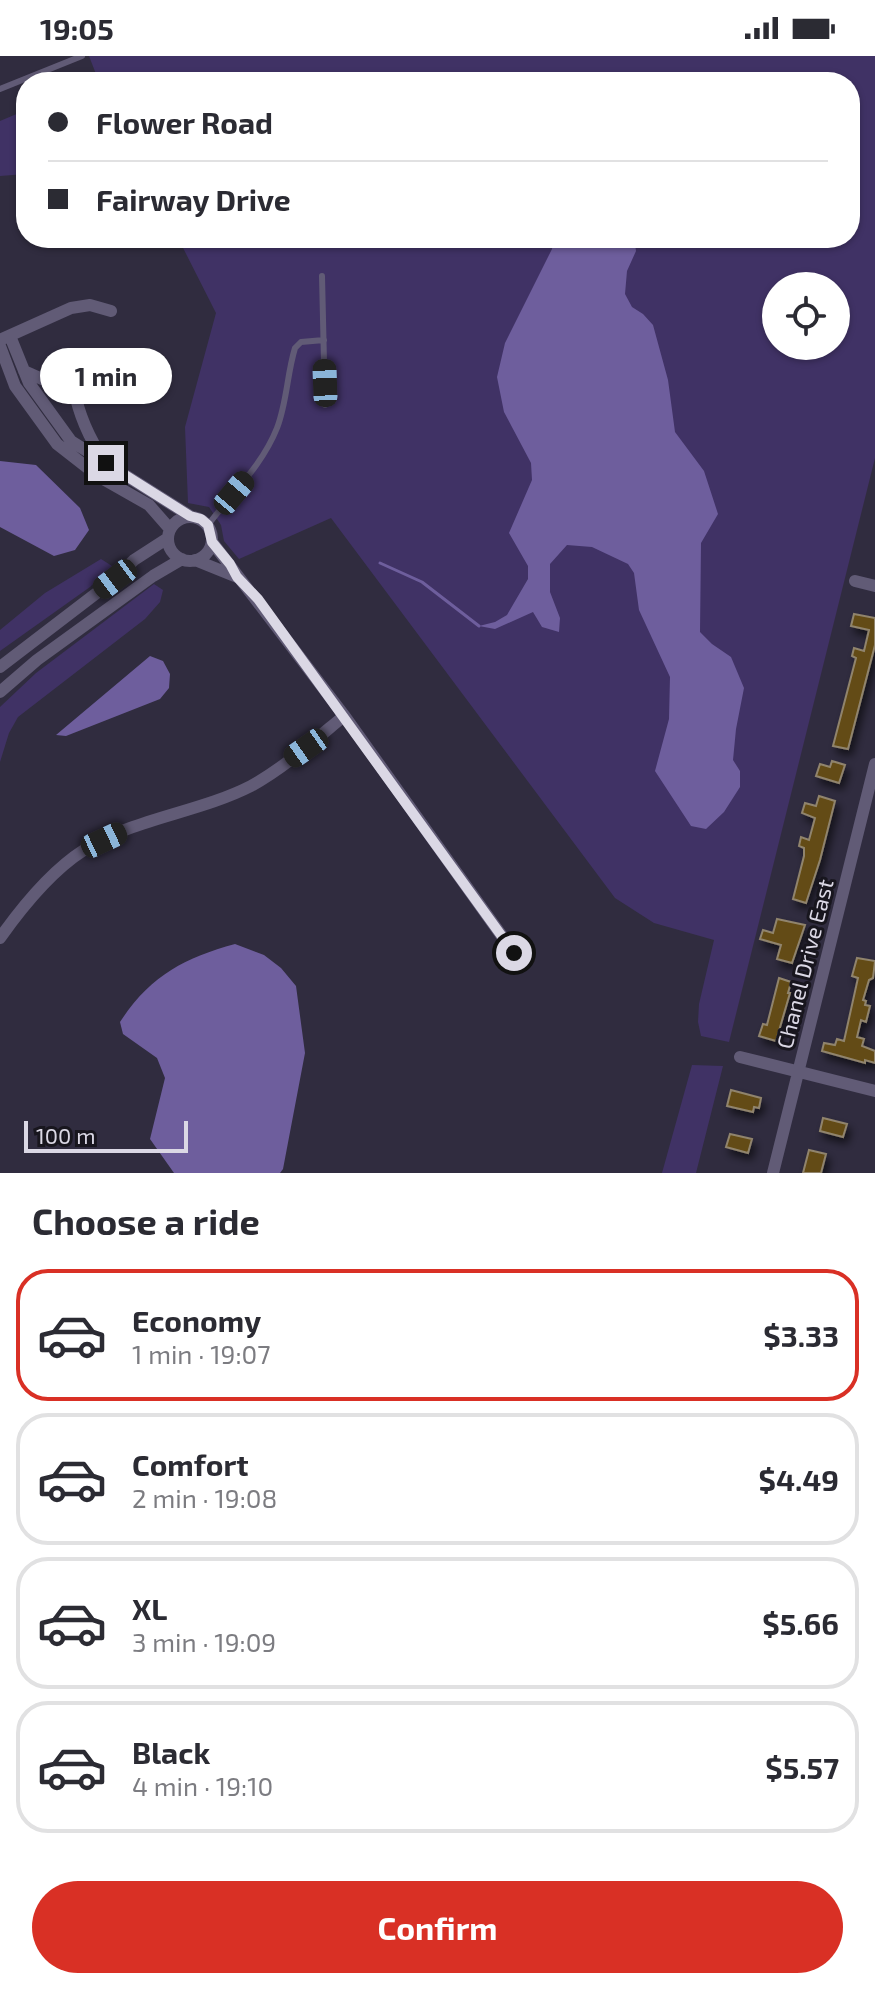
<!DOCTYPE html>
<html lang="en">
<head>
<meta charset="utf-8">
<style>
  body { margin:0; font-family:"Exo 2",sans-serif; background:#f7f7f7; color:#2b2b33; height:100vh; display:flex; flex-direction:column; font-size:30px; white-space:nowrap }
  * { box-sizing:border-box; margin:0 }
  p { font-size:26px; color:#7c7c81 }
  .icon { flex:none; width:44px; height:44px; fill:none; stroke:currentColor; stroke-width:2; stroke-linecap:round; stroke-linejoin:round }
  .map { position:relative; height:1117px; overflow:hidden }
  .details { display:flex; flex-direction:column; background:#fff; flex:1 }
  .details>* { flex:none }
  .guide { position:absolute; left:16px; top:16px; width:844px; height:176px; border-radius:32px; box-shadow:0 2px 6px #0004; display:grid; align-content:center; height:176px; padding:0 32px; background:#fff }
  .tools { position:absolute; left:762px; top:216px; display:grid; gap:16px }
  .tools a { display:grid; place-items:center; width:88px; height:88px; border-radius:50%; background:#fff; box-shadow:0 2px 6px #0004; font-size:40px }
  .scale { position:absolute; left:24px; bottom:20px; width:164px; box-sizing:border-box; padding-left:8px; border:4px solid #dbd8e5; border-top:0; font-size:22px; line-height:28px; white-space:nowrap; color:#dbd8e5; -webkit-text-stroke:6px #18161e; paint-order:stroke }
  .end { position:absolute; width:36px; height:36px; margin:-18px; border:10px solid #dbd8e5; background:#111; box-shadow:0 0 0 4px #111 }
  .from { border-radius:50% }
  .bubble { position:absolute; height:56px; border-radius:28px; background:#fff; box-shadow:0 2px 6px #0004; font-size:26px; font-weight:700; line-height:56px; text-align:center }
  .car { position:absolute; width:24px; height:48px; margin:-24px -12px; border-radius:10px; box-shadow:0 0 6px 2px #0007; background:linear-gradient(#222 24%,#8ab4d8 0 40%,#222 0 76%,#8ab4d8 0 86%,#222 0) }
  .guide b { display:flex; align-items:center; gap:28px; height:76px; font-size:30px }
  .guide b+b { border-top:2px solid #e1e1e2 }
  .guide i { width:20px; height:20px; background:#2b2b33 }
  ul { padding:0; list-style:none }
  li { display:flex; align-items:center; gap:24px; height:132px; margin:0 16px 12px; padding:0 16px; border:4px solid #e1e1e2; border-radius:32px }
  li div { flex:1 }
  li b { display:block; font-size:30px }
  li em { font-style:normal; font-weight:700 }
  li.active { border-color:#d93025 }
  li>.icon { width:72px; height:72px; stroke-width:1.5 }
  h2 { padding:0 32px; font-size:36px; line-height:96px }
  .action { display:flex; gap:16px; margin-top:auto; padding:16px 32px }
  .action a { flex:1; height:92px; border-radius:48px; background:#d93025; color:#fff; font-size:32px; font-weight:700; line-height:92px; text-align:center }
  .status { display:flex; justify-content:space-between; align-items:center; height:56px; padding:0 40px; background:#fff; direction:ltr }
  .status svg { height:22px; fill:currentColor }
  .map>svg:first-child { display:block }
  .green { fill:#403265; fill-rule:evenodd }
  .water { fill:#6e5e9d }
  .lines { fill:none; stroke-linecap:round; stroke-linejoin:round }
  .stream { stroke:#6e5e9d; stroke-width:3 }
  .building { fill:#644b12; stroke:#90846d; stroke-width:2; filter:url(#shadow) }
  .lane { stroke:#615b76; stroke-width:6 }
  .street { stroke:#615b76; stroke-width:12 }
  .route { stroke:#dbd8e5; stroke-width:10 }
  .labels { text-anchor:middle; stroke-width:6; stroke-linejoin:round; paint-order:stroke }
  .street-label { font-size:22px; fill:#dbd8e5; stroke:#18161e }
</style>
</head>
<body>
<div class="status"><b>19:05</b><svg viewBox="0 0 49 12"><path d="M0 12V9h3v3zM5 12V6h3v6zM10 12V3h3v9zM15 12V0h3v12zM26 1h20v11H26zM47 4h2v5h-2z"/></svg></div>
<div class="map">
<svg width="875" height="1117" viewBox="0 0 875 1117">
  <defs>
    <filter id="shadow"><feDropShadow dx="3.5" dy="6" stdDeviation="4" flood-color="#0009"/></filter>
  </defs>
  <rect width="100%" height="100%" fill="#302c3f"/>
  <path class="green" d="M 89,0 L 875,0 L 875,402 L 729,986 L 701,980 L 698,966 L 699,948 L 714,884 L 654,867 L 615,842 L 331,462 L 239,503 L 224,485 L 221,469 L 209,451 L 188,447 L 185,371 L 216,257 L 178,182 L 850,182 L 850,26 L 90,26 L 96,18 ZM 776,230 L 836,230 L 836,290 L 776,290 Z
    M 26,54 L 26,118 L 0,120 L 0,65 Z
    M 101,503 L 112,510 L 90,531 L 0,595 L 0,574 L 45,537 Z
    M 154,528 L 163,534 L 160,546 L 145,563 L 18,661 L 9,677 L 0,706 L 0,651 L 36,617 Z
    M 692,1009 L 723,1010 L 696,1117 L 662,1117 Z"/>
  <path class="water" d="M 554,182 L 634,182 L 636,195 L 627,215 L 625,238 L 632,251 L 643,258 L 653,269 L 668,324 L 675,376 L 704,415 L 718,458 L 701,487 L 700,576 L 712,588 L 731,601 L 744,632 L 736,673 L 733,704 L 740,715 L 740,731 L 724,756 L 706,773 L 691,770 L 655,715 L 669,663 L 670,621 L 639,554 L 634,517 L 628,508 L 592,491 L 567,489 L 550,508 L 550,536 L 560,562 L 559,576 L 542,571 L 533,556 L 495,573 L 479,570 L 495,566 L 507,559 L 528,523 L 528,510 L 509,477 L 532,424 L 531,407 L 504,356 L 497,321 L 505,287 L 552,193 Z
    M 0,405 L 36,409 L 80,452 L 89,474 L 75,494 L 54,500 L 0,471 Z
    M 150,600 L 163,605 L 170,618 L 169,632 L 160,643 L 66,680 L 56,679 Z
    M 235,888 L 264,899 L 281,912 L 296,930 L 305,997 L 283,1113 L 280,1117 L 174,1117 L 150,1083 L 165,1022 L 157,1002 L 123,978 L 120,966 C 150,920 184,902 235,888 Z"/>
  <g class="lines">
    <path class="stream" d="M 380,507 L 422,526 L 479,570"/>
  </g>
  <path class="building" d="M 854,558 L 875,562 L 875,589 L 848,693 L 833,690 L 856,602 L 852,600 L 854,592 L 864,595 L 869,574 L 851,570 Z
    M 832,705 L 845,709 L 839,727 L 816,720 L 820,708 L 830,711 Z
    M 819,740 L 835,745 L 820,804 L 806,847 L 793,843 L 804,800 L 804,792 L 799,790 L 801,781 L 809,784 L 815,762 L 802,757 L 805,747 L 816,750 Z
    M 777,863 L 805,869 L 792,907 L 777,903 L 781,889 L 760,883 L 763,874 L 773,877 Z
    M 857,902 L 875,905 L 873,922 L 869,924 L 863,944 L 866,945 L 865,949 L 870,950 L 866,966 L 861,964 L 857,981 L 864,983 L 862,990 L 875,995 L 875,1007 L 865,1004 L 865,1007 L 822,995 L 824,987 L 835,989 L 837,983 L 844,985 L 858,922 L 852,920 Z
    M 779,922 L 791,926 L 788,937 L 790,937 L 776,985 L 759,980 L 763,968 L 767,969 Z
    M 731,1034 L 761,1042 L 759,1052 L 754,1051 L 753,1056 L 727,1050 Z
    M 823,1062 L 847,1068 L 843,1081 L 820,1075 Z
    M 730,1078 L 752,1083 L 748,1097 L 726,1091 Z
    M 809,1094 L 826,1098 L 821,1117 L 803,1117 Z"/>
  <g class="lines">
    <path class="lane" d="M 0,33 L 82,0
      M 322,220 L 325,349
      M 208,469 C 232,437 262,410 277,372 C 287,346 287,318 295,292 L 301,286 L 324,284"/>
    <path class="street" d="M 10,280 L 29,327 L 71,385 L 190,460
      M 2,283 L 71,252 L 90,249 L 111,255
      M 0,290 L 15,330 L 57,388 L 98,420 L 149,449 L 170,473
      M 24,315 L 42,323 L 59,323 L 74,333 C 79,360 89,382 104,404
      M168 483a22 22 0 1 1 44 0a22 22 0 1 1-44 0Z
      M 212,486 L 346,662 L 514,897
      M 195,504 L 237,521
      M 855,525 L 875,530
      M 0,611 L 115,523 L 134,504 L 168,482
      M 0,636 L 37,604 L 153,520 L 182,503
      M 0,882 C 22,851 51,815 84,794 C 135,762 198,757 251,730 C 284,712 315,684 344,660
      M 740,1001 L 875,1035
      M 773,1117 L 875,708"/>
  </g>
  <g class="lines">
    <path class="route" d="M 106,407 L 190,460 L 201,463 L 208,469 L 212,486 L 230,508 L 237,521 L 258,543 L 514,897"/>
  </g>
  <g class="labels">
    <g class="street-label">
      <text transform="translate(805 908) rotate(-76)" y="8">Chanel Drive East</text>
    </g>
  </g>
</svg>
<div class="tools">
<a><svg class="icon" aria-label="locate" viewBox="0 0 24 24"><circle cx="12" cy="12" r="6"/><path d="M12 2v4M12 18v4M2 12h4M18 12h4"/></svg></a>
</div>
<div class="scale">100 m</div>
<i class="end from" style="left:514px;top:897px"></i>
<i class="end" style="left:106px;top:407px"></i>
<div class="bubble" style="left:40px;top:292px;width:132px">1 min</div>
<i class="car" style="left:325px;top:327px;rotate:358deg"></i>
<i class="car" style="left:234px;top:437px;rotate:40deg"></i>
<i class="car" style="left:115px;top:523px;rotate:233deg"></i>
<i class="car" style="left:306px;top:692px;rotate:235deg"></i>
<i class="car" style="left:104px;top:784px;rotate:65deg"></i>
<div class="guide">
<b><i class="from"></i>Flower Road</b>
<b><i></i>Fairway Drive</b>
</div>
</div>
<section class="details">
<h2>Choose a ride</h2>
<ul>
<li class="active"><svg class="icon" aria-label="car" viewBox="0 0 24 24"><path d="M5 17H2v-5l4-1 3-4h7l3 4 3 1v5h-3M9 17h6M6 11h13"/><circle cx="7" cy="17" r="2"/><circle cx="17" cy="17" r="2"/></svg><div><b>Economy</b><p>1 min · 19:07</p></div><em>$3.33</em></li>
<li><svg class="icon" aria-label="car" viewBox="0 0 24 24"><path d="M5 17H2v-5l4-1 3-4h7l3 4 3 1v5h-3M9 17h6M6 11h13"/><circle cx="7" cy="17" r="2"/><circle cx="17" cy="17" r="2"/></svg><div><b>Comfort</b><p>2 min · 19:08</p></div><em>$4.49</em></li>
<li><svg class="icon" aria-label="car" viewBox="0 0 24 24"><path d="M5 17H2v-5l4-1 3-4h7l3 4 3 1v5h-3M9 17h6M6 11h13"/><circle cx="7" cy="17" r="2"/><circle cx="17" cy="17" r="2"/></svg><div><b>XL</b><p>3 min · 19:09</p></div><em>$5.66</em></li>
<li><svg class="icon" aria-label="car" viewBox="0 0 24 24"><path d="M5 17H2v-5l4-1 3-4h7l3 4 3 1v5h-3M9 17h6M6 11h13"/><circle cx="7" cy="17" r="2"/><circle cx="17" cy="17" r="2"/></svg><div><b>Black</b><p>4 min · 19:10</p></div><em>$5.57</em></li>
</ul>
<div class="action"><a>Confirm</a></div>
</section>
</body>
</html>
